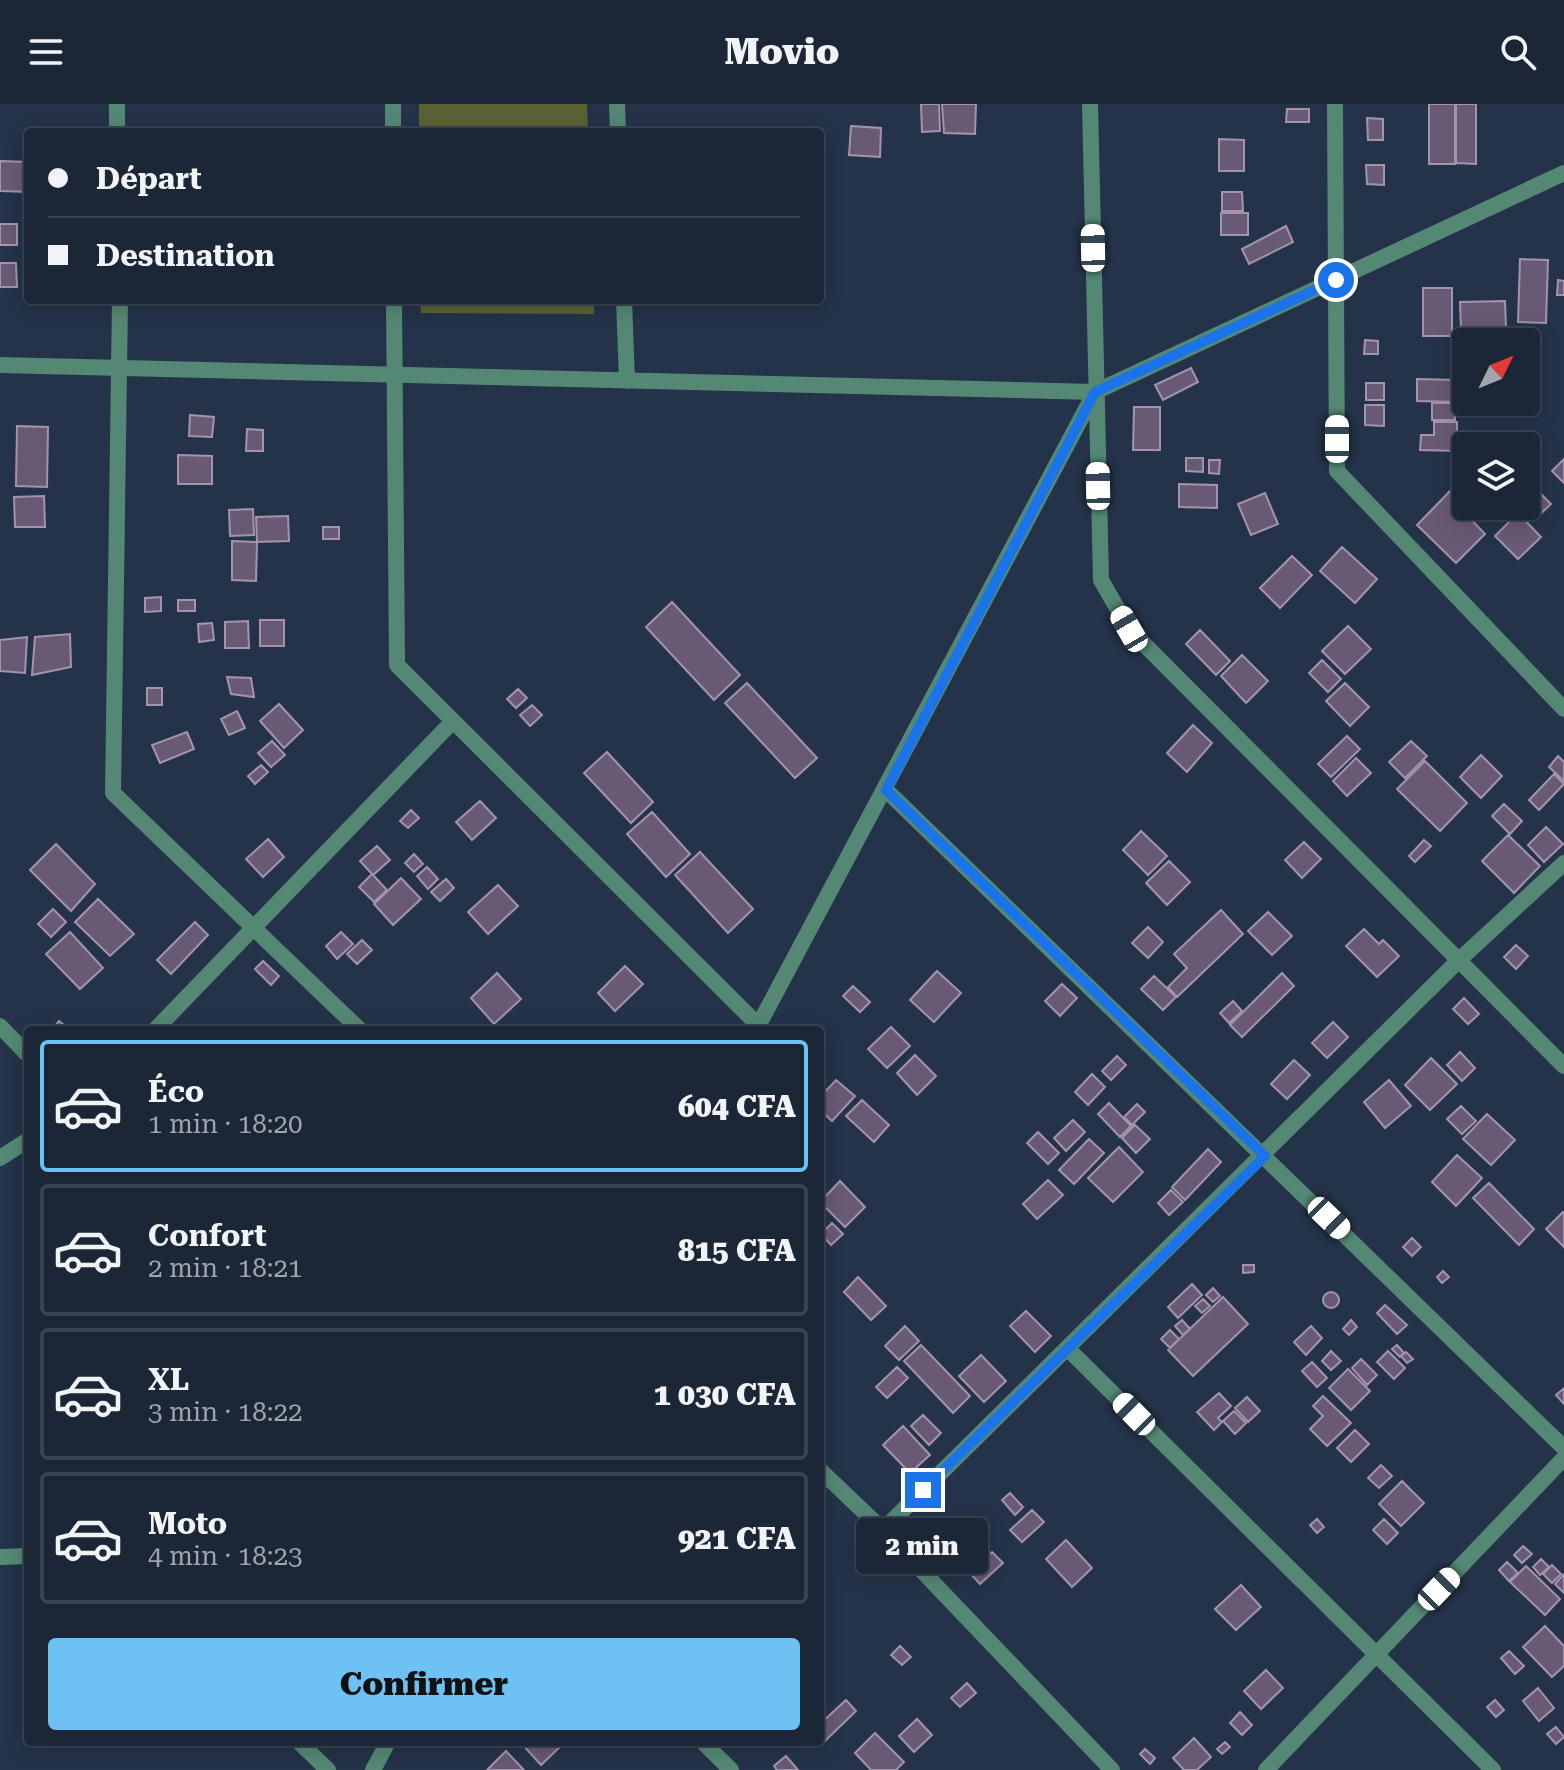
<!DOCTYPE html>
<html lang="fr">
<head>
<meta charset="utf-8">
<style>
  body { margin:0; font-family:"Roboto Serif",serif; background:#283242; color:#f1f3f6; height:100vh; display:flex; flex-direction:column; font-size:30px; white-space:nowrap }
  * { box-sizing:border-box; margin:0 }
  p { font-size:26px; color:#a0a5ad }
  .icon { flex:none; width:44px; height:44px; fill:none; stroke:currentColor; stroke-width:2; stroke-linecap:round; stroke-linejoin:round }
  .map { position:relative; flex:1; overflow:hidden }
  .panel { position:absolute; left:24px; top:922px; width:800px; height:720px; display:flex; flex-direction:column; background:#1b2637; border-radius:8px; box-shadow:0 4px 20px #0003,0 0 0 2px #394352 }
  .panel>* { flex:none }
  .top-card { position:absolute; left:24px; top:24px; width:800px; height:176px; border-radius:8px; box-shadow:0 4px 20px #0003,0 0 0 2px #394352; display:grid; align-content:center; height:176px; padding:0 24px; background:#1b2637 }
  .needle { width:52px; rotate:47deg }
  .controls { position:absolute; left:1452px; top:224px; display:grid; gap:16px }
  .controls a { display:grid; place-items:center; width:88px; height:88px; border-radius:8px; background:#1b2637; box-shadow:0 4px 20px #0003,0 0 0 2px #394352; font-size:40px }
  .end { position:absolute; width:36px; height:36px; margin:-18px; border:10px solid #1a73e8; background:#fff; box-shadow:0 0 0 4px #fff }
  .from { border-radius:50% }
  .bubble { position:absolute; height:56px; border-radius:8px; background:#1b2637; box-shadow:0 4px 20px #0003,0 0 0 2px #394352; font-size:26px; font-weight:800; line-height:56px; text-align:center }
  .car { position:absolute; width:24px; height:48px; margin:-24px -12px; border-radius:10px; box-shadow:0 0 6px 2px #0007; background:linear-gradient(#fff 24%,#345 0 40%,#fff 0 76%,#345 0 86%,#fff 0) }
  .top-card b { display:flex; align-items:center; gap:28px; height:76px; font-size:30px }
  .top-card b+b { border-top:2px solid #394352 }
  .top-card i { width:20px; height:20px; background:#f1f3f6 }
  ul { padding:14px 0 0; list-style:none }
  li { display:flex; align-items:center; gap:24px; height:132px; margin:0 16px 12px; padding:0 8px; border:4px solid #394352; border-radius:8px }
  li div { flex:1 }
  li b { display:block; font-size:30px }
  li em { font-style:normal; font-weight:800 }
  li.selected { border-color:#6ec2f3 }
  li>.icon { width:72px; height:72px; stroke-width:1.5 }
  .primary-button { display:flex; gap:16px; margin-top:auto; padding:16px 24px }
  .primary-button a { flex:1; height:92px; border-radius:8px; background:#6ec2f3; color:#111; font-size:32px; font-weight:800; line-height:92px; text-align:center }
  header { display:flex; justify-content:space-between; align-items:center; height:104px; padding:0 24px; background:#1b2637; font-size:36px; font-weight:800 }
  .map>svg:first-child { display:block }
  .green { fill:#5a6234 }
  .building { fill:#695a74; stroke:#a393af; stroke-width:2 }
  .lines { fill:none; stroke-linecap:round; stroke-linejoin:round }
  .minor { stroke:#548874; stroke-width:16 }
  .route { stroke:#1a73e8; stroke-width:10 }
</style>
</head>
<body>
<header><svg class="icon" aria-label="menu" viewBox="0 0 24 24"><path d="M4 6h16M4 12h16M4 18h16"/></svg>Movio<svg class="icon" aria-label="search" viewBox="0 0 24 24"><circle cx="10" cy="10" r="6"/><path d="M15 15l6 6"/></svg></header>
<div class="map">
<svg width="1564" height="1666" viewBox="0 0 1564 1666">
  <rect width="100%" height="100%" fill="#243349"/>
  <path class="green" d="M 419,0 L 587,0 L 588,28 L 419,28 Z
    M 420,196 L 594,196 L 594,210 L 421,209 Z"/>
  <path class="building" d="M 921,0 L 939,0 L 940,27 L 922,28 Z
    M 942,0 L 976,0 L 975,30 L 944,29 Z
    M 1429,0 L 1455,0 L 1455,60 L 1429,60 Z
    M 1456,0 L 1476,0 L 1476,60 L 1456,59 Z
    M 1287,5 L 1309,5 L 1309,18 L 1286,18 Z
    M 1367,14 L 1383,15 L 1383,36 L 1368,36 Z
    M 851,22 L 881,24 L 880,53 L 849,51 Z
    M 1219,35 L 1244,36 L 1244,67 L 1219,67 Z
    M 0,57 L 28,58 L 28,88 L 0,87 Z
    M 1366,61 L 1384,61 L 1384,81 L 1367,80 Z
    M 1222,88 L 1242,88 L 1243,107 L 1222,107 Z
    M 1221,109 L 1248,109 L 1248,131 L 1221,131 Z
    M 0,120 L 17,120 L 17,141 L 0,141 Z
    M 1286,122 L 1293,138 L 1249,160 L 1242,145 Z
    M 1520,155 L 1548,156 L 1546,219 L 1518,218 Z
    M 0,159 L 16,159 L 17,183 L 0,183 Z
    M 1558,176 L 1564,177 L 1564,191 L 1557,191 Z
    M 1423,184 L 1452,184 L 1452,232 L 1423,232 Z
    M 1505,197 L 1506,224 L 1461,225 L 1460,198 Z
    M 1365,236 L 1378,237 L 1378,250 L 1364,250 Z
    M 1459,263 L 1466,263 L 1466,294 L 1458,294 Z
    M 1191,264 L 1198,278 L 1163,296 L 1155,281 Z
    M 1417,275 L 1457,276 L 1457,298 L 1417,297 Z
    M 1366,279 L 1384,279 L 1384,296 L 1366,296 Z
    M 1432,299 L 1456,299 L 1455,316 L 1432,316 Z
    M 1365,301 L 1384,301 L 1384,322 L 1365,321 Z
    M 1134,303 L 1160,303 L 1160,346 L 1133,346 Z
    M 190,311 L 214,313 L 212,333 L 189,332 Z
    M 1434,318 L 1457,318 L 1457,347 L 1420,346 L 1421,331 L 1434,331 Z
    M 17,322 L 48,323 L 47,383 L 16,382 Z
    M 247,325 L 263,326 L 263,347 L 246,347 Z
    M 178,351 L 212,352 L 212,380 L 178,380 Z
    M 1186,354 L 1203,354 L 1203,368 L 1186,367 Z
    M 1564,355 L 1564,379 L 1552,367 Z
    M 1209,356 L 1220,356 L 1219,370 L 1209,369 Z
    M 1179,380 L 1217,381 L 1217,404 L 1179,403 Z
    M 1535,384 L 1551,400 L 1534,416 L 1520,402 L 1526,402 L 1526,392 Z
    M 1452,385 L 1466,399 L 1461,405 L 1485,430 L 1456,459 L 1417,421 Z
    M 1265,389 L 1278,420 L 1251,431 L 1238,400 Z
    M 44,392 L 45,423 L 15,423 L 14,393 Z
    M 253,405 L 254,431 L 230,432 L 229,406 Z
    M 1518,409 L 1541,433 L 1518,455 L 1495,432 Z
    M 288,412 L 289,437 L 257,438 L 256,413 Z
    M 323,423 L 339,423 L 339,435 L 323,435 Z
    M 232,437 L 257,438 L 256,477 L 232,476 Z
    M 1342,443 L 1377,475 L 1355,499 L 1320,467 Z
    M 1292,452 L 1312,471 L 1280,504 L 1260,484 Z
    M 161,493 L 161,507 L 145,508 L 145,494 Z
    M 178,496 L 195,496 L 195,507 L 178,507 Z
    M 672,498 L 740,571 L 714,596 L 646,523 Z
    M 260,516 L 284,516 L 284,542 L 260,542 Z
    M 248,517 L 249,544 L 225,544 L 225,518 Z
    M 212,519 L 214,536 L 199,538 L 198,520 Z
    M 1348,522 L 1371,545 L 1345,570 L 1322,547 Z
    M 1200,526 L 1230,557 L 1216,571 L 1186,540 Z
    M 70,530 L 71,563 L 32,571 L 35,533 Z
    M 27,533 L 25,569 L 0,567 L 0,536 Z
    M 1242,551 L 1268,577 L 1246,599 L 1221,572 Z
    M 1322,556 L 1341,575 L 1328,588 L 1309,569 Z
    M 227,573 L 251,574 L 254,593 L 231,590 Z
    M 747,579 L 817,654 L 795,674 L 725,599 Z
    M 1345,579 L 1369,603 L 1350,622 L 1326,597 Z
    M 147,584 L 162,584 L 162,601 L 147,601 Z
    M 518,585 L 527,594 L 516,604 L 507,595 Z
    M 279,600 L 303,626 L 284,644 L 260,617 Z
    M 532,601 L 542,611 L 530,622 L 520,611 Z
    M 237,607 L 245,624 L 229,631 L 221,615 Z
    M 1193,621 L 1212,639 L 1187,668 L 1167,649 Z
    M 187,628 L 194,645 L 160,659 L 152,641 Z
    M 1347,632 L 1360,645 L 1331,673 L 1318,660 Z
    M 272,637 L 285,651 L 271,663 L 258,649 Z
    M 1411,637 L 1427,652 L 1405,674 L 1389,658 Z
    M 607,648 L 653,698 L 631,719 L 584,669 Z
    M 1481,651 L 1502,672 L 1481,694 L 1460,673 Z
    M 1558,652 L 1564,658 L 1564,677 L 1549,663 Z
    M 1356,654 L 1371,669 L 1347,692 L 1333,677 Z
    M 1425,657 L 1467,699 L 1440,727 L 1397,685 Z
    M 261,661 L 268,668 L 255,680 L 248,672 Z
    M 1554,670 L 1564,680 L 1539,706 L 1529,696 Z
    M 480,697 L 496,714 L 472,736 L 456,718 Z
    M 1504,700 L 1522,717 L 1510,730 L 1492,712 Z
    M 411,706 L 419,714 L 408,724 L 400,717 Z
    M 652,708 L 690,750 L 666,773 L 627,730 Z
    M 1546,723 L 1563,740 L 1544,758 L 1528,741 Z
    M 1141,727 L 1167,752 L 1148,771 L 1123,746 Z
    M 1508,731 L 1540,762 L 1514,789 L 1482,757 Z
    M 268,735 L 284,753 L 263,773 L 246,755 Z
    M 1424,736 L 1431,742 L 1415,758 L 1409,752 Z
    M 1304,738 L 1321,755 L 1302,774 L 1285,756 Z
    M 56,740 L 95,780 L 71,807 L 30,766 Z
    M 377,742 L 390,756 L 373,771 L 360,757 Z
    M 700,748 L 753,805 L 728,829 L 675,771 Z
    M 414,750 L 423,760 L 414,768 L 405,759 Z
    M 1169,757 L 1190,778 L 1167,801 L 1146,779 Z
    M 427,763 L 438,775 L 428,785 L 417,772 Z
    M 372,770 L 387,786 L 374,798 L 359,783 Z
    M 401,774 L 421,795 L 393,821 L 374,800 Z
    M 446,775 L 454,784 L 440,797 L 431,788 Z
    M 498,781 L 518,802 L 488,830 L 468,808 Z
    M 98,795 L 134,830 L 110,852 L 75,818 Z
    M 53,805 L 66,818 L 51,833 L 38,820 Z
    M 1221,806 L 1243,830 L 1177,893 L 1168,883 L 1187,864 L 1174,850 Z
    M 1268,808 L 1292,832 L 1272,851 L 1248,827 Z
    M 195,818 L 208,831 L 171,870 L 157,856 Z
    M 1148,823 L 1163,838 L 1148,854 L 1132,839 Z
    M 1364,825 L 1379,840 L 1383,836 L 1399,852 L 1377,873 L 1346,842 Z
    M 70,828 L 103,864 L 80,885 L 46,850 Z
    M 341,828 L 353,840 L 337,855 L 326,842 Z
    M 362,836 L 372,846 L 357,860 L 347,850 Z
    M 1516,841 L 1528,852 L 1516,865 L 1504,853 Z
    M 263,857 L 279,872 L 271,881 L 255,865 Z
    M 625,862 L 643,880 L 615,907 L 598,889 Z
    M 937,867 L 961,889 L 934,918 L 910,896 Z
    M 497,869 L 521,895 L 494,920 L 471,894 Z
    M 1282,869 L 1294,882 L 1242,933 L 1230,921 Z
    M 1154,872 L 1176,893 L 1163,906 L 1141,885 Z
    M 1062,880 L 1077,894 L 1060,912 L 1045,897 Z
    M 853,882 L 870,898 L 860,908 L 843,892 Z
    M 1464,894 L 1479,910 L 1468,920 L 1453,905 Z
    M 1233,897 L 1242,907 L 1229,919 L 1220,909 Z
    M 59,917 L 70,926 L 52,926 Z
    M 1333,918 L 1348,933 L 1327,954 L 1312,939 Z
    M 891,923 L 910,942 L 887,964 L 868,945 Z
    M 1460,948 L 1475,964 L 1462,977 L 1447,961 Z
    M 915,951 L 936,972 L 917,991 L 897,969 Z
    M 1117,952 L 1126,961 L 1111,976 L 1102,967 Z
    M 1431,954 L 1457,980 L 1430,1006 L 1405,981 Z
    M 1294,956 L 1310,971 L 1287,995 L 1271,980 Z
    M 1092,970 L 1105,983 L 1088,1001 L 1075,988 Z
    M 836,976 L 855,992 L 832,1017 L 820,1006 L 820,993 Z
    M 1389,976 L 1411,1002 L 1385,1024 L 1364,998 Z
    M 862,996 L 889,1021 L 874,1038 L 846,1012 Z
    M 1109,999 L 1131,1022 L 1120,1033 L 1098,1010 Z
    M 1137,1000 L 1145,1008 L 1132,1021 L 1124,1013 Z
    M 1461,1002 L 1476,1017 L 1462,1030 L 1447,1015 Z
    M 1487,1010 L 1515,1036 L 1491,1061 L 1463,1035 Z
    M 1073,1016 L 1085,1028 L 1066,1047 L 1054,1034 Z
    M 1135,1021 L 1150,1035 L 1136,1049 L 1122,1034 Z
    M 1038,1028 L 1059,1049 L 1048,1060 L 1027,1039 Z
    M 1089,1035 L 1104,1049 L 1074,1080 L 1059,1066 Z
    M 1119,1043 L 1143,1068 L 1113,1098 L 1088,1074 Z
    M 1208,1045 L 1221,1058 L 1185,1096 L 1172,1083 Z
    M 1457,1051 L 1482,1074 L 1456,1102 L 1432,1078 Z
    M 1048,1076 L 1063,1091 L 1037,1115 L 1023,1100 Z
    M 840,1077 L 865,1103 L 845,1123 L 820,1098 Z
    M 1489,1079 L 1534,1125 L 1519,1141 L 1473,1094 Z
    M 1171,1086 L 1183,1098 L 1169,1111 L 1158,1099 Z
    M 1563,1108 L 1564,1109 L 1564,1143 L 1546,1125 Z
    M 832,1119 L 843,1130 L 831,1141 L 821,1130 Z
    M 1412,1134 L 1421,1143 L 1412,1152 L 1403,1143 Z
    M 1243,1161 L 1254,1161 L 1254,1168 L 1243,1169 Z
    M 1443,1167 L 1449,1173 L 1442,1179 L 1437,1173 Z
    M 858,1173 L 886,1202 L 871,1216 L 844,1188 Z
    M 1192,1180 L 1202,1191 L 1178,1214 L 1168,1203 Z
    M 1213,1184 L 1220,1192 L 1213,1198 L 1206,1191 Z
    M1323 1196a8 8 0 1 1 16 0a8 8 0 1 1-16 0Z
    M 1223,1193 L 1248,1220 L 1193,1272 L 1168,1246 Z
    M 1203,1195 L 1210,1202 L 1202,1209 L 1195,1202 Z
    M 1385,1201 L 1407,1221 L 1397,1230 L 1377,1209 Z
    M 1026,1207 L 1051,1232 L 1035,1248 L 1010,1222 Z
    M 1182,1216 L 1190,1225 L 1183,1231 L 1175,1222 Z
    M 1351,1216 L 1357,1223 L 1349,1231 L 1343,1225 Z
    M 905,1222 L 919,1237 L 899,1256 L 885,1242 Z
    M 1311,1222 L 1322,1234 L 1306,1251 L 1294,1238 Z
    M 1170,1226 L 1179,1235 L 1170,1244 L 1161,1235 Z
    M 921,1241 L 970,1292 L 953,1309 L 904,1257 Z
    M 1397,1241 L 1404,1249 L 1400,1253 L 1392,1245 Z
    M 1331,1247 L 1341,1257 L 1331,1266 L 1322,1257 Z
    M 1388,1247 L 1405,1264 L 1394,1275 L 1377,1258 Z
    M 1406,1248 L 1413,1255 L 1407,1259 L 1401,1252 Z
    M 981,1251 L 1006,1277 L 984,1298 L 959,1272 Z
    M 1361,1255 L 1377,1271 L 1367,1281 L 1352,1264 Z
    M 1312,1258 L 1327,1274 L 1317,1283 L 1302,1267 Z
    M 897,1263 L 908,1274 L 887,1294 L 876,1283 Z
    M 1348,1265 L 1370,1287 L 1351,1306 L 1329,1284 Z
    M 1564,1284 L 1564,1300 L 1556,1291 Z
    M 1219,1289 L 1231,1302 L 1218,1314 L 1222,1318 L 1214,1326 L 1197,1308 Z
    M 1323,1292 L 1351,1319 L 1327,1342 L 1310,1325 L 1323,1312 L 1313,1302 Z
    M 1247,1293 L 1260,1307 L 1248,1318 L 1235,1304 Z
    M 1234,1307 L 1246,1319 L 1235,1330 L 1223,1317 Z
    M 923,1311 L 941,1329 L 929,1341 L 911,1322 Z
    M 903,1322 L 930,1351 L 910,1369 L 883,1341 Z
    M 1355,1326 L 1369,1340 L 1351,1358 L 1337,1344 Z
    M 1381,1361 L 1392,1372 L 1379,1384 L 1368,1374 Z
    M 1402,1377 L 1424,1399 L 1401,1422 L 1379,1400 Z
    M 1010,1389 L 1023,1403 L 1015,1411 L 1002,1396 Z
    M 1032,1406 L 1044,1418 L 1022,1438 L 1010,1426 Z
    M 1317,1415 L 1324,1423 L 1317,1429 L 1310,1421 Z
    M 1384,1415 L 1398,1429 L 1387,1440 L 1373,1426 Z
    M 1066,1436 L 1092,1464 L 1072,1483 L 1046,1455 Z
    M 961,1442 L 969,1452 L 963,1457 L 956,1447 Z
    M 1523,1442 L 1532,1450 L 1522,1459 L 1514,1451 Z
    M 992,1448 L 1003,1459 L 980,1480 L 969,1468 Z
    M 1541,1455 L 1549,1463 L 1540,1471 L 1533,1463 Z
    M 1507,1458 L 1518,1469 L 1509,1477 L 1499,1466 Z
    M 1552,1461 L 1561,1470 L 1552,1479 L 1543,1470 Z
    M 1526,1462 L 1560,1495 L 1545,1511 L 1510,1478 Z
    M 1564,1470 L 1564,1489 L 1555,1480 Z
    M 1241,1481 L 1261,1503 L 1236,1526 L 1215,1505 Z
    M 1545,1522 L 1564,1542 L 1564,1562 L 1552,1573 L 1523,1543 Z
    M 900,1542 L 911,1553 L 902,1561 L 891,1551 Z
    M 1509,1547 L 1524,1562 L 1515,1570 L 1501,1554 Z
    M 1266,1566 L 1283,1584 L 1261,1605 L 1244,1587 Z
    M 967,1579 L 976,1589 L 960,1603 L 951,1594 Z
    M 1538,1584 L 1554,1604 L 1539,1617 L 1523,1597 Z
    M 846,1596 L 856,1607 L 824,1638 L 820,1633 L 820,1620 Z
    M 1495,1596 L 1504,1606 L 1496,1613 L 1487,1603 Z
    M 1240,1608 L 1252,1621 L 1242,1631 L 1230,1619 Z
    M 917,1615 L 932,1631 L 914,1648 L 899,1632 Z
    M 1556,1623 L 1564,1633 L 1556,1640 L 1547,1630 Z
    M 875,1629 L 904,1658 L 896,1666 L 871,1666 L 855,1649 Z
    M 1194,1634 L 1211,1653 L 1197,1666 L 1184,1666 L 1173,1654 Z
    M 520,1638 L 559,1638 L 562,1641 L 541,1661 Z
    M 1225,1638 L 1230,1643 L 1222,1650 L 1217,1645 Z
    M 1145,1645 L 1155,1654 L 1150,1660 L 1140,1650 Z
    M 506,1647 L 524,1666 L 487,1666 Z
    M 786,1652 L 798,1666 L 777,1666 L 774,1662 Z"/>
  <g class="lines">
    <path class="minor" d="M 117,0 L 117,28
      M 393,0 L 393,28
      M 617,0 L 618,28
      M 1090,0 L 1101,476 L 1129,525 L 1564,962
      M 1335,0 L 1337,367 L 1564,605
      M 120,196 L 113,689 L 360,926
      M 394,196 L 397,561 L 759,922
      M 624,196 L 627,277
      M 0,261 L 1095,288 L 1564,69
      M 886,686 L 1564,1344
      M 0,922 L 28,951
      M 155,926 L 453,617
      M 756,926 L 1094,290
      M 0,1054 L 28,1036
      M 1068,1245 L 1493,1666
      M 820,1366 L 883,1426 L 1112,1666
      M 883,1426 L 1457,858 L 1564,759
      M 0,1453 L 28,1452
      M 299,1638 L 328,1666
      M 703,1638 L 731,1666
      M 373,1666 L 388,1638
      M 1266,1666 L 1564,1354"/>
  </g>
  <g class="lines">
    <path class="route" d="M 923,1386 L 1265,1052 L 886,686 L 1095,288 L 1336,176"/>
  </g>
</svg>
<div class="controls">
<a><svg class="needle" viewBox="-14 -14 28 28"><path d="M0-13l5 13h-10z" fill="#e53935"/><path d="M0 13l5-13h-10z" fill="#a0a5ad"/></svg></a>
<a><svg class="icon" aria-label="layers" viewBox="0 0 24 24"><path d="M12 4l9 5-9 5-9-5zM3 14l9 5 9-5"/></svg></a>
</div>
<i class="end from" style="left:1336px;top:176px"></i>
<i class="end" style="left:923px;top:1386px"></i>
<div class="bubble" style="left:856px;top:1414px;width:132px">2 min</div>
<i class="car" style="left:1093px;top:144px;rotate:359deg"></i>
<i class="car" style="left:1337px;top:335px;rotate:0deg"></i>
<i class="car" style="left:1098px;top:382px;rotate:359deg"></i>
<i class="car" style="left:1129px;top:525px;rotate:330deg"></i>
<i class="car" style="left:1329px;top:1114px;rotate:134deg"></i>
<i class="car" style="left:1134px;top:1310px;rotate:315deg"></i>
<i class="car" style="left:1439px;top:1485px;rotate:44deg"></i>
<div class="top-card">
<b><i class="from"></i>Départ</b>
<b><i></i>Destination</b>
</div>
<section class="panel">
<ul>
<li class="selected"><svg class="icon" aria-label="car" viewBox="0 0 24 24"><path d="M5 17H2v-5l4-1 3-4h7l3 4 3 1v5h-3M9 17h6M6 11h13"/><circle cx="7" cy="17" r="2"/><circle cx="17" cy="17" r="2"/></svg><div><b>Éco</b><p>1 min · 18:20</p></div><em>604 CFA</em></li>
<li><svg class="icon" aria-label="car" viewBox="0 0 24 24"><path d="M5 17H2v-5l4-1 3-4h7l3 4 3 1v5h-3M9 17h6M6 11h13"/><circle cx="7" cy="17" r="2"/><circle cx="17" cy="17" r="2"/></svg><div><b>Confort</b><p>2 min · 18:21</p></div><em>815 CFA</em></li>
<li><svg class="icon" aria-label="car" viewBox="0 0 24 24"><path d="M5 17H2v-5l4-1 3-4h7l3 4 3 1v5h-3M9 17h6M6 11h13"/><circle cx="7" cy="17" r="2"/><circle cx="17" cy="17" r="2"/></svg><div><b>XL</b><p>3 min · 18:22</p></div><em>1 030 CFA</em></li>
<li><svg class="icon" aria-label="car" viewBox="0 0 24 24"><path d="M5 17H2v-5l4-1 3-4h7l3 4 3 1v5h-3M9 17h6M6 11h13"/><circle cx="7" cy="17" r="2"/><circle cx="17" cy="17" r="2"/></svg><div><b>Moto</b><p>4 min · 18:23</p></div><em>921 CFA</em></li>
</ul>
<div class="primary-button"><a>Confirmer</a></div>
</section>
</div>
</body>
</html>
